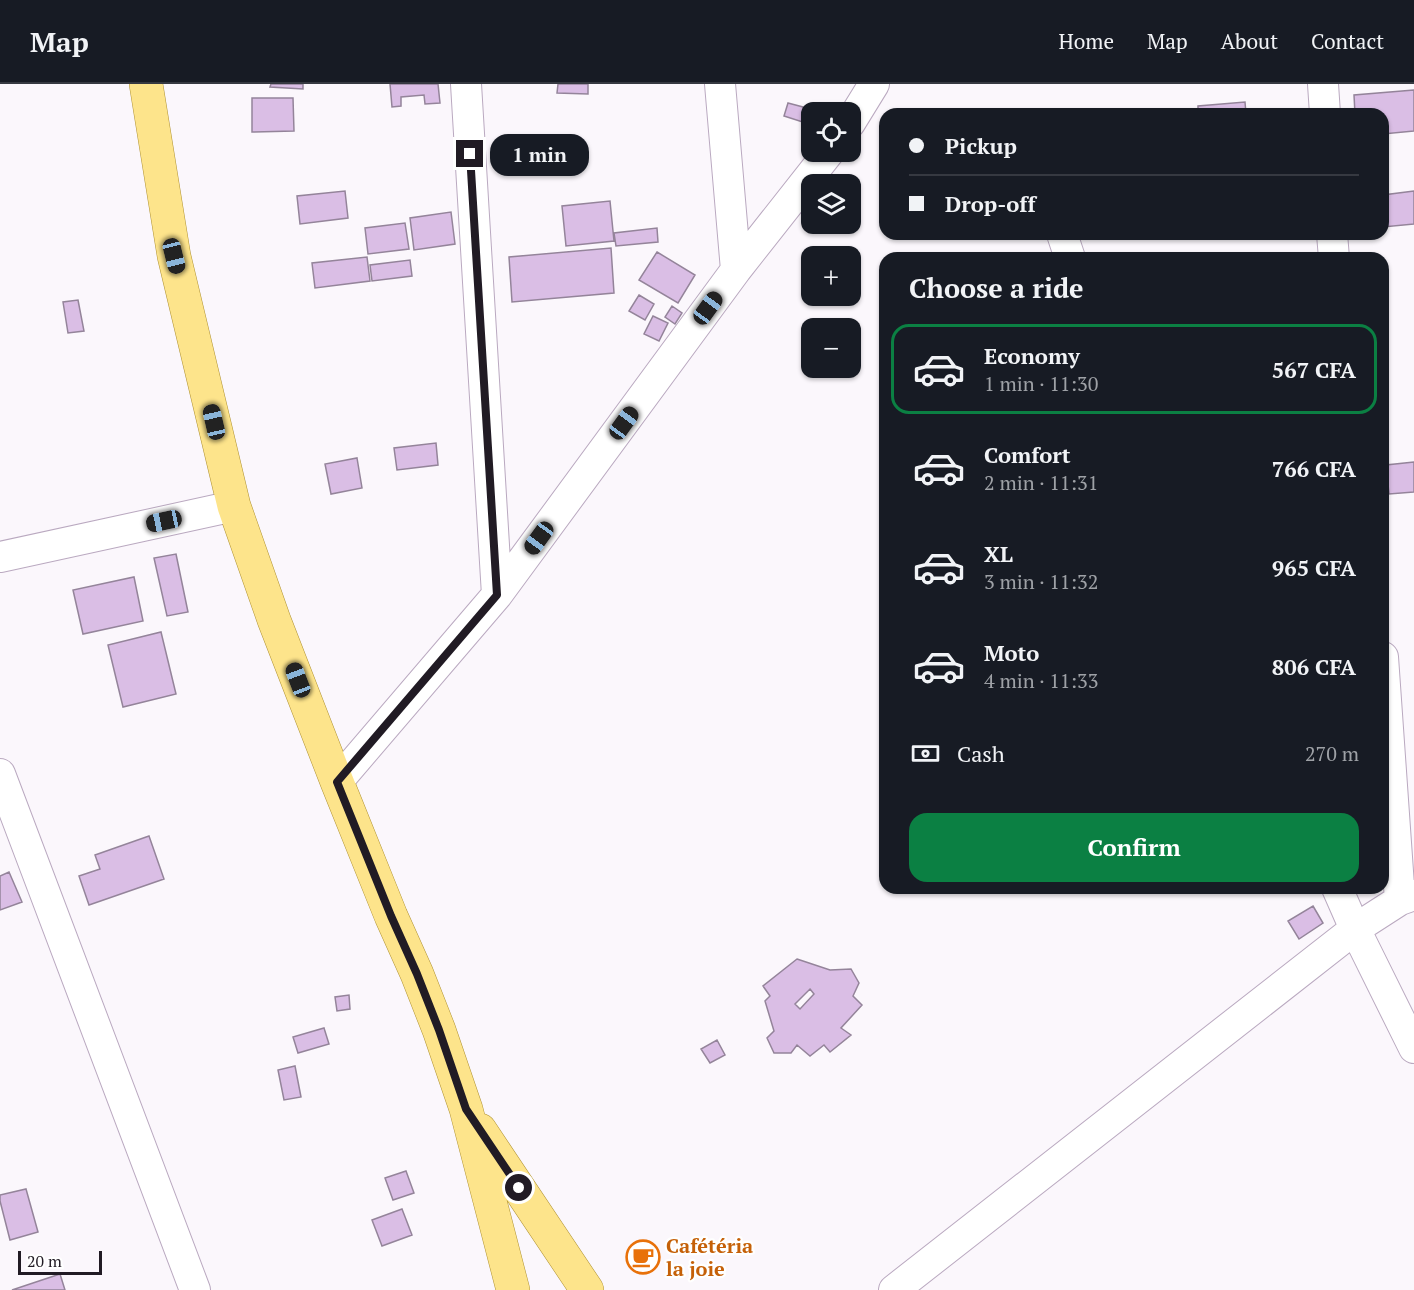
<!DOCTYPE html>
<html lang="en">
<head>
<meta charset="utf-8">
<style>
  body { margin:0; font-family:"PT Serif",serif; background:#242831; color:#f1f3f6; height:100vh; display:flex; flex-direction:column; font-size:22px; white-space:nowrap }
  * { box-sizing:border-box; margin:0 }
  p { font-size:20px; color:#9ea1a6 }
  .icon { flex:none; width:33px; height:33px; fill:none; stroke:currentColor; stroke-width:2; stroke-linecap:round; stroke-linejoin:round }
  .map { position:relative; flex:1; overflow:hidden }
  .panel { position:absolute; left:879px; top:168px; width:510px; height:642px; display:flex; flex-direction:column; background:#171b24; border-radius:18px; box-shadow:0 2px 4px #0004 }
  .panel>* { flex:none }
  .guide { position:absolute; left:879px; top:24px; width:510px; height:132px; border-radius:18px; box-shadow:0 2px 4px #0004; display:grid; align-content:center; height:132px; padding:0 30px; background:#171b24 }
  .fabs { position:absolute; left:801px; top:18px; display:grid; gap:12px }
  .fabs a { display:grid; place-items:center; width:60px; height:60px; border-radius:12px; background:#171b24; box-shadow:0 2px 4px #0004; font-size:30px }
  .scale { position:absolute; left:18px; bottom:15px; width:84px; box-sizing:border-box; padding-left:6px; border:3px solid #211b24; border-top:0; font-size:16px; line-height:21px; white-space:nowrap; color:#211b24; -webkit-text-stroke:4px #fff; paint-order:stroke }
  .end { position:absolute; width:27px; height:27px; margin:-14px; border:8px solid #211b24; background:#fff; box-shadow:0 0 0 3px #fff }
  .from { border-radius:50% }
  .bubble { position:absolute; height:42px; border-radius:18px; background:#171b24; box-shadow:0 2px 4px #0004; font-size:20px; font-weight:600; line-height:42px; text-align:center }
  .car { position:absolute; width:18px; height:36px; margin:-18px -9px; border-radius:8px; box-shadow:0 0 4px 2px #0007; background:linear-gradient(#222 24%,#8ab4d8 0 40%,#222 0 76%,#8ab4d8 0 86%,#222 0) }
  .guide b { display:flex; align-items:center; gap:21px; height:57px; font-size:22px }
  .guide b+b { border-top:2px solid #363941 }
  .guide i { width:15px; height:15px; background:#f1f3f6 }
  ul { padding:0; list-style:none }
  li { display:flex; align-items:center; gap:18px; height:90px; margin:0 12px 9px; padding:0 18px; border:3px solid transparent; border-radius:18px }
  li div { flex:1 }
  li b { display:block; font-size:22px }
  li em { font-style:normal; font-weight:600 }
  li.selected { border-color:#0b8043 }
  li>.icon { width:54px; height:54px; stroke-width:1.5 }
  h2 { padding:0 30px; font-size:27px; line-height:72px }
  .pay { display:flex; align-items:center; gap:15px; height:66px; padding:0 30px; font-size:22px }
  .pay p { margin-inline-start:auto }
  .button { display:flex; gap:12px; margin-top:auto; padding:12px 30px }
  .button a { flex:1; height:69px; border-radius:18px; background:#0b8043; color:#fff; font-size:24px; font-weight:600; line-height:69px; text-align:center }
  header { display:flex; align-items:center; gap:36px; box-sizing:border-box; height:84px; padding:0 30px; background:#171b24; border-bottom:2px solid #363941 }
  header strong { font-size:28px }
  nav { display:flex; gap:33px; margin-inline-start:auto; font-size:21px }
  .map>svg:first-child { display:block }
  .building { fill:#dabee5; stroke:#94849a; stroke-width:1.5; fill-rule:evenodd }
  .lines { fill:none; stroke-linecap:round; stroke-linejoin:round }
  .minor-casing { stroke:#baa9c0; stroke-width:32 }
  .primary-casing { stroke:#af9235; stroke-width:34 }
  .minor { stroke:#fff; stroke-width:30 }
  .primary { stroke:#fde48b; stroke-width:33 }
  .route { stroke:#211b24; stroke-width:8 }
  .labels { text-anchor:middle; stroke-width:4.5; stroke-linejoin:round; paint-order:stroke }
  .food-label { font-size:20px; font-weight:bold; fill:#c56008; stroke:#fff; text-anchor:start }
</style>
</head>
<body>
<header>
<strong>Map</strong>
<nav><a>Home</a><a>Map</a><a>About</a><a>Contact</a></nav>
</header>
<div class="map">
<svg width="1414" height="1206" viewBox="0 0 1414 1206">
  <rect width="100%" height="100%" fill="#fbf7fc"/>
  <path class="building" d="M 271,0 L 303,0 L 303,5 L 270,3 Z
    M 390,0 L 438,0 L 440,19 L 425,20 L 424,11 L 401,13 L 401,22 L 392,23 Z
    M 558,0 L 588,0 L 588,10 L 557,9 Z
    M 1414,6 L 1414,47 L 1383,50 L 1383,30 L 1355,30 L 1354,11 Z
    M 252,14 L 293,14 L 294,47 L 252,48 Z
    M 1245,18 L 1246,30 L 1198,30 L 1198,22 Z
    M 788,19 L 818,27 L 817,28 L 812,28 L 812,41 L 784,32 Z
    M 345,107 L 348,134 L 300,140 L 297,112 Z
    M 1414,107 L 1414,140 L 1383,143 L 1383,111 Z
    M 610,117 L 614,157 L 566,162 L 562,122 Z
    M 451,128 L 455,160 L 414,166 L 410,134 Z
    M 405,139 L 409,165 L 368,170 L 365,144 Z
    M 657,144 L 658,158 L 616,162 L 614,149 Z
    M 611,164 L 614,209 L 512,218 L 509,173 Z
    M 657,168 L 695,191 L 678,219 L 639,196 Z
    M 367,173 L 370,197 L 315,204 L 312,179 Z
    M 410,176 L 412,192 L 372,197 L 370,181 Z
    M 639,211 L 654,220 L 645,236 L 629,227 Z
    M 78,216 L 84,247 L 68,249 L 63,218 Z
    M 672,222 L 682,229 L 675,240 L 665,233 Z
    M 653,232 L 668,239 L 659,257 L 644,250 Z
    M 436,359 L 438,381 L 397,386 L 394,364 Z
    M 357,374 L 362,404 L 331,410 L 325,380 Z
    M 1414,378 L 1414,408 L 1389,410 L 1386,381 Z
    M 176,470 L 188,528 L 167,532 L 154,474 Z
    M 134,493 L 143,537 L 83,550 L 73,506 Z
    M 161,548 L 176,610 L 123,623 L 108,561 Z
    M 149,752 L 164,795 L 89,821 L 79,792 L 100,785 L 95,771 Z
    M 9,788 L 22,818 L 0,826 L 0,792 Z
    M 1313,822 L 1323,839 L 1299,855 L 1288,837 Z
    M 797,875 L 830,886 L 851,885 L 859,899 L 853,912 L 862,921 L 841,944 L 851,951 L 830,968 L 824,961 L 810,972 L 797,961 L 791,969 L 774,969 L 767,954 L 774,947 L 765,917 L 770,912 L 763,902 ZM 810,905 L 814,910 L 800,925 L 795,920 Z
    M 349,911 L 350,925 L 337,927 L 335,913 Z
    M 324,944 L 329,960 L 298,969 L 293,953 Z
    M 717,956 L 725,971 L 710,979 L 701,965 Z
    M 295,982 L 301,1013 L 284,1016 L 278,986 Z
    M 406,1087 L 414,1109 L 393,1116 L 385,1094 Z
    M 26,1105 L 38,1148 L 10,1156 L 0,1117 L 0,1111 Z
    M 402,1125 L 412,1151 L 382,1162 L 372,1136 Z
    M 60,1190 L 65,1206 L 12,1206 Z"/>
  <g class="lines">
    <defs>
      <path id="minor" d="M 1323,0 L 1325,30
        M 850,39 L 874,0
        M 1062,150 L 1070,174
        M 1332,150 L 1334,174
        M 736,186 L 829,68
        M 0,473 L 234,422
        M 497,511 L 736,186 L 720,0
        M 1383,573 L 1400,816
        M 0,690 L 195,1206
        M 337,698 L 497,511 L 466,0
        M 1337,804 L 1355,845 L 1414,964
        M 894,1206 L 1355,845 L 1400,816 L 1414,811"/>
      <path id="primary" d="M 146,0 L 174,172 L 234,422 L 274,536 L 337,698 L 391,832 L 417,890 L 439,946 L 466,1025 L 513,1206
        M 480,1046 L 587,1206"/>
    </defs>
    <use href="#minor" class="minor-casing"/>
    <use href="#primary" class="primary-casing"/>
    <use href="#minor" class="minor"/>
    <use href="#primary" class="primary"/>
  </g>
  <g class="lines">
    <path class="route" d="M 470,70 L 497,511 L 337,698 L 391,832 L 417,890 L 439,946 L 466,1025 L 519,1104"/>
  </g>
  <defs>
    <symbol id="cafe-ring" viewBox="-11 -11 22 22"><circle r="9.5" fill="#fff" stroke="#e8710a" stroke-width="1.5"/><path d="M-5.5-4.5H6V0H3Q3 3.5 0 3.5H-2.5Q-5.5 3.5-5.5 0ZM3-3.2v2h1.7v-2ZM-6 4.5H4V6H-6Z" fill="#e8710a"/></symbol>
  </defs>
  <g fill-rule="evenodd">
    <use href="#cafe-ring" x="624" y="1154" width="38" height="38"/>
  </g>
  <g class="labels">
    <g class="food-label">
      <text x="666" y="1169">Cafétéria<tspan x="666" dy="23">la joie</tspan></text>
    </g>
  </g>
</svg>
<div class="fabs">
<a><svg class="icon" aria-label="locate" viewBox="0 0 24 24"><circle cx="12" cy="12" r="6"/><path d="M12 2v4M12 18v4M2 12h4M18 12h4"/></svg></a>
<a><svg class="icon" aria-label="layers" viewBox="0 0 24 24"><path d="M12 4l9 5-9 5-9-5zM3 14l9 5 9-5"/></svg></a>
<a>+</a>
<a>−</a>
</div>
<div class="scale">20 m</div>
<i class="end from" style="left:519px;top:1104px"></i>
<i class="end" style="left:470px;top:70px"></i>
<div class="bubble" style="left:490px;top:50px;width:99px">1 min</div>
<i class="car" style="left:174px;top:172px;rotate:166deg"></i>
<i class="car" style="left:708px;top:224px;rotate:36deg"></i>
<i class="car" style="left:214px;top:338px;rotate:347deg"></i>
<i class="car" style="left:624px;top:339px;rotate:36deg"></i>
<i class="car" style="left:164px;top:437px;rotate:258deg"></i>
<i class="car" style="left:539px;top:454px;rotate:216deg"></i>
<i class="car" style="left:298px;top:596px;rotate:339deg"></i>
<div class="guide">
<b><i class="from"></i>Pickup</b>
<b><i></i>Drop-off</b>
</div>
<section class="panel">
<h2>Choose a ride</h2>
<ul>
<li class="selected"><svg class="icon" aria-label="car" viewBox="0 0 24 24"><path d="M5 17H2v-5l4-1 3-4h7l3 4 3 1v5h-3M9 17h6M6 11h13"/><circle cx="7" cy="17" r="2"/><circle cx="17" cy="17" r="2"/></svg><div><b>Economy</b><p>1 min · 11:30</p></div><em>567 CFA</em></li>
<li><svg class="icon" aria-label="car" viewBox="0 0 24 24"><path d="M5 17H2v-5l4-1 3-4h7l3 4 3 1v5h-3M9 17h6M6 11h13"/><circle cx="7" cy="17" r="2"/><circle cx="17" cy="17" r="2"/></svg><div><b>Comfort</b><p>2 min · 11:31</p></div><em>766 CFA</em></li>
<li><svg class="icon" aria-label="car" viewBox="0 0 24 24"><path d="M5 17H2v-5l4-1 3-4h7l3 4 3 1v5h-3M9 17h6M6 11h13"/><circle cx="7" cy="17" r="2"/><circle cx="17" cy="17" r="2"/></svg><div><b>XL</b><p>3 min · 11:32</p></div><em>965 CFA</em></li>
<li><svg class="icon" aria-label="car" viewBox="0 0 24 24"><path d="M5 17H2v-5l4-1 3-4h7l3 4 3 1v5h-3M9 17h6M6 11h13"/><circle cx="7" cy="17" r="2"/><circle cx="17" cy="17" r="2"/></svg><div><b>Moto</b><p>4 min · 11:33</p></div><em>806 CFA</em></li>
</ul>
<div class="pay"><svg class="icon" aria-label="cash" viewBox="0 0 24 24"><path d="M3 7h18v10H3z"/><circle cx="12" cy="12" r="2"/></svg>Cash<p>270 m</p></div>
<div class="button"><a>Confirm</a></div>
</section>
</div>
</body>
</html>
